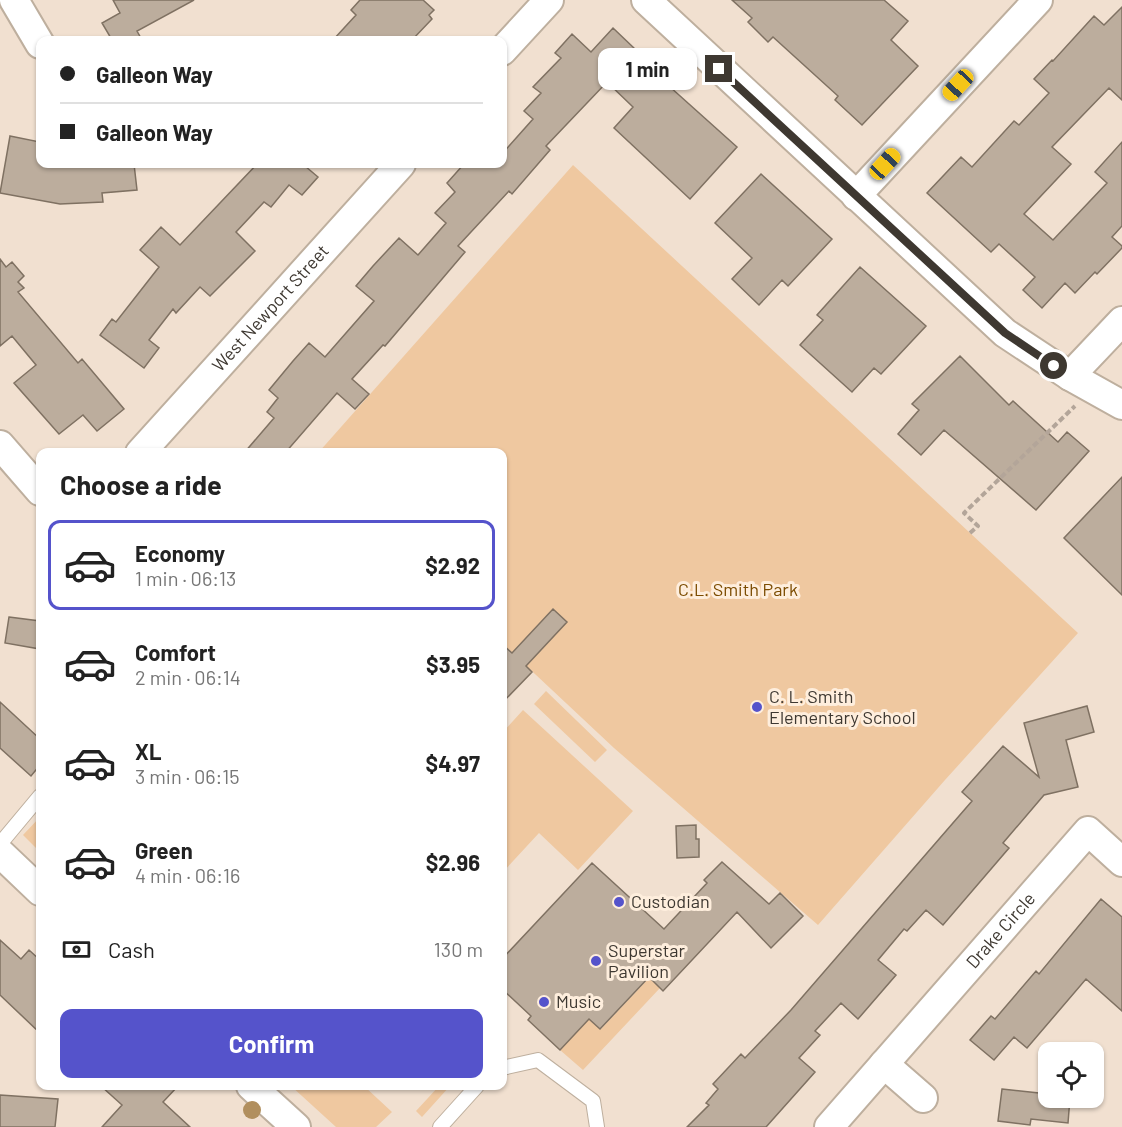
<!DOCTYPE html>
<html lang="en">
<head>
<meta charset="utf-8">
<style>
  body { margin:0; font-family:Barlow,sans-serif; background:#f6f6f6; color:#222; height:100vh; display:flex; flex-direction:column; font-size:22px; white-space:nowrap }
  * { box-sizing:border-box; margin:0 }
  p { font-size:20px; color:#767676 }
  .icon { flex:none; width:33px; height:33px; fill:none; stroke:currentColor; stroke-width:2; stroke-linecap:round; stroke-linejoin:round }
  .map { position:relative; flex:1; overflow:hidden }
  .drawer { position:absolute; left:36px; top:448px; width:471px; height:642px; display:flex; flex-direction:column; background:#fff; border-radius:12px; box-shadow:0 2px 4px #0004 }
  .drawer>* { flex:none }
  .top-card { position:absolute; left:36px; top:36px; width:471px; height:132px; border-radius:12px; box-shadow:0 2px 4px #0004; display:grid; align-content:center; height:132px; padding:0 24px; background:#fff }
  .tools { position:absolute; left:1038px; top:1042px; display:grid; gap:12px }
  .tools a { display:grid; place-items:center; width:66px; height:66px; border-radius:12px; background:#fff; box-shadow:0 2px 4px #0004; font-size:30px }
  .end { position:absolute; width:27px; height:27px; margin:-14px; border:8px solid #3e3831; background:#fff; box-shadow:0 0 0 3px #fff }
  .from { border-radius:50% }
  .bubble { position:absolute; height:42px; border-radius:12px; background:#fff; box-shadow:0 2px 4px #0004; font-size:20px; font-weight:700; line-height:42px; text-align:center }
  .car { position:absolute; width:18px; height:36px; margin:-18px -9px; border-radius:8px; box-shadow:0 0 4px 2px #0007; background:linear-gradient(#f5c518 24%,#345 0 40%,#f5c518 0 76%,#345 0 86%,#f5c518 0) }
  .top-card b { display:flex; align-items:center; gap:21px; height:57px; font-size:22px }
  .top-card b+b { border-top:2px solid #e0e0e0 }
  .top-card i { width:15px; height:15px; background:#222 }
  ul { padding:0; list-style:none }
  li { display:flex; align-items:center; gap:18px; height:90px; margin:0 12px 9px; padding:0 12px; border:3px solid transparent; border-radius:12px }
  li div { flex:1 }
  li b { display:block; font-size:22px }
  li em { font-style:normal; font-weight:700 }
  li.current { border-color:#5553cb }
  li>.icon { width:54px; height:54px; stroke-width:1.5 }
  h2 { padding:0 24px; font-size:27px; line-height:72px }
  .pay { display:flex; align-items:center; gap:15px; height:66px; padding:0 24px; font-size:22px }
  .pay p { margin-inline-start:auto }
  .action { display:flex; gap:12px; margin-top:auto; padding:12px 24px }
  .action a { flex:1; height:69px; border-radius:12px; background:#5553cb; color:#fff; font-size:24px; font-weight:700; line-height:69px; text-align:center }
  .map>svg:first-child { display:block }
  .green { fill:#efc8a0 }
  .building { fill:#bcad9d; stroke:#7f7162; stroke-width:1.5 }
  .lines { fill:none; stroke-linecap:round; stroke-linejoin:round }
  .lane-casing { stroke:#beaf9e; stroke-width:16 }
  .street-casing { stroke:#beaf9e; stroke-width:32 }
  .path { stroke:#b3a599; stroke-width:4; stroke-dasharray:6 3; stroke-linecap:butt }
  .lane { stroke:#fff; stroke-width:14 }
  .street { stroke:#fff; stroke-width:28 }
  .tree { fill:#b18f5e }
  .route { stroke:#3e3831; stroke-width:8 }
  .poi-dot { fill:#5553cb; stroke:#feeedd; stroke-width:2 }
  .labels { text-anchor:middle; stroke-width:6; stroke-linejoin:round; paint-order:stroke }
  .street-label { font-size:18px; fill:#3e3831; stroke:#feeedd }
  .park-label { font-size:18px; fill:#7c4c01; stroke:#feeedd }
  .poi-label { font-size:18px; fill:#3e3831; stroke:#feeedd; text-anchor:start }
</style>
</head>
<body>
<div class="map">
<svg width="1122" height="1127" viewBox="0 0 1122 1127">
  <rect width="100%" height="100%" fill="#f1e0d0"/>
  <path class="green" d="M 573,165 L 1078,633 L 945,780 L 818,925 L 614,748 L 503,644 L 502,453 L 318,453 Z
    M 546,691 L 607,750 L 595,762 L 534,704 Z
    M 523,710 L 633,811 L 578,870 L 539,833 L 503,872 L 503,732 Z
    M 40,817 L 40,852 L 23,835 Z
    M 649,978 L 660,988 L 583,1070 L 560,1050 L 589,1019 L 601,1029 Z
    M 291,1086 L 364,1086 L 392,1112 L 376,1127 L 336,1127 Z
    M 439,1086 L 450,1086 L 422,1117 L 416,1111 Z"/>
  <path class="building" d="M 113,0 L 194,0 L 137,31 L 142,40 L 112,40 L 102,23 L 120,13 Z
    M 360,0 L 423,0 L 434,10 L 429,15 L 432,19 L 412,40 L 333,40 L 356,15 L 351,10 Z
    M 732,0 L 884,0 L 908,21 L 891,40 L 918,66 L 862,125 L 835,100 L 838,96 L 773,37 L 768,42 L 748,22 L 752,18 Z
    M 1122,7 L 1122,100 L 1109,88 L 1052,147 L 1071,164 L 1024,214 L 1053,240 L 1107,183 L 1095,172 L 1122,142 L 1122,226 L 1112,237 L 1122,246 L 1122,248 L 1097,274 L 1095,272 L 1075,293 L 1065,283 L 1042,308 L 1023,290 L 1035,277 L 999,244 L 991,252 L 927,193 L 961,157 L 972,167 L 1014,121 L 1019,125 L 1049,93 L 1034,79 L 1052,60 L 1053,61 L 1094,16 L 1104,25 Z
    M 613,28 L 635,49 L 625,60 L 652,86 L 660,78 L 737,147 L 690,199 L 614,128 L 633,107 L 607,82 L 546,146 L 550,150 L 512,194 L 509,191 L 458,246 L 465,252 L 385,346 L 383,345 L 352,379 L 369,394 L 355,409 L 337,393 L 285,453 L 244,453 L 274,418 L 267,412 L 278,398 L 269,390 L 293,361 L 309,343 L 325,357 L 374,301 L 356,286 L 373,266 L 399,238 L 418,255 L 446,223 L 435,213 L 455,192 L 447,183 L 464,164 L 502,164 L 502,154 L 533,119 L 524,111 L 541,93 L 533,87 L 561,58 L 555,53 L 572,34 L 591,52 Z
    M 10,136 L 40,142 L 40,164 L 134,164 L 137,190 L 102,193 L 103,202 L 60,204 L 0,193 Z
    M 257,164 L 307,164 L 305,166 L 318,177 L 302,195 L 289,185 L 271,207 L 264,202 L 236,232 L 255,251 L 210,296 L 200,287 L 176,313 L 173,309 L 149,340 L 159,348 L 144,368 L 100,335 L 112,319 L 116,322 L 159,267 L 140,250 L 161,227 L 180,245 Z
    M 761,174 L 832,239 L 788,286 L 782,280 L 759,305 L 732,279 L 752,258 L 715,223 Z
    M 0,259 L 6,267 L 12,262 L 24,276 L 18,282 L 24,288 L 18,292 L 78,363 L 82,359 L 124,409 L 97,431 L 83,415 L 59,434 L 14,383 L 36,365 L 12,336 L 0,346 Z
    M 860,267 L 926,326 L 881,374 L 874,368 L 852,392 L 800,345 L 823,320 L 817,315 Z
    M 960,356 L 1009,405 L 1013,401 L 1058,442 L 1067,432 L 1089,451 L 1036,510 L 944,430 L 921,455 L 898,434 L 919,410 L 912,404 Z
    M 1122,477 L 1122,595 L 1064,538 Z
    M 553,609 L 567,622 L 526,666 L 532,672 L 502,703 L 502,644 L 512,653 Z
    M 9,617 L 40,621 L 40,649 L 5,643 Z
    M 0,702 L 40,739 L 40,765 L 31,776 L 0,748 Z
    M 1087,706 L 1094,732 L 1066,740 L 1078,787 L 1044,795 L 1003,843 L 1009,848 L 943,925 L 926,910 L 907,931 L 904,929 L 878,960 L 896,975 L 858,1019 L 841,1003 L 815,1031 L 820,1035 L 799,1058 L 815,1072 L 766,1127 L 687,1127 L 709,1105 L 706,1103 L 718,1089 L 713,1084 L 741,1054 L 745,1058 L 791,1010 L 972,801 L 962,792 L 1003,746 L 1039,777 L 1024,723 Z
    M 696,825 L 696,839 L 699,839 L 699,857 L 677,858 L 676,826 Z
    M 722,862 L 769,904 L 780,893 L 803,916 L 771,948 L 737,912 L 663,991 L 649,977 L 600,1029 L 589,1019 L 560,1050 L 528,1020 L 531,1016 L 502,989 L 502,959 L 592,863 L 664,929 L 707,883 L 704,880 Z
    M 1101,899 L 1122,917 L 1122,1011 L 1086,979 L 1027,1048 L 1014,1037 L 994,1060 L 970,1040 L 991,1016 L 995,1019 L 1036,971 L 1039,974 Z
    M 0,940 L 21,959 L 29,950 L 40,960 L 40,1033 L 0,995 Z
    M 101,1086 L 178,1086 L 163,1102 L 190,1127 L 102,1127 L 122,1105 Z
    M 1002,1089 L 1048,1094 L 1048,1098 L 1070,1098 L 1068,1123 L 1031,1119 L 1030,1125 L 998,1121 Z
    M 0,1095 L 58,1099 L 55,1127 L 0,1127 Z"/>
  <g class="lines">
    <defs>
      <path id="lane" d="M 0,844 L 40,796
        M 502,1068 L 538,1060 L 593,1101 L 597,1127
        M 440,1127 L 477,1086"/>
      <g id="street">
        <path d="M 14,0 L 40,44"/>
        <path d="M 646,0 L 1005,333 L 1070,376 L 1122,405"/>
        <path d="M 502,51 L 549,0"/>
        <path d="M 856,196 L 1038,0"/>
        <path d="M 1070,376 L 1122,321"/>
        <path d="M 0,445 L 40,491"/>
        <path id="s1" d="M 140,453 L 401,164"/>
        <path d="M 0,853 L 40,891"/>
        <path d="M 884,1064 L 923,1098"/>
        <path d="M 251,1086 L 296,1127"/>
        <path id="s2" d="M 829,1127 L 1088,831 L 1122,862"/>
      </g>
    </defs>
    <use href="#lane" class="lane-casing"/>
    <use href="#street" class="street-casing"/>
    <path class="path" d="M 970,533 L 978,526 L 964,513 L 1075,406"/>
    <use href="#lane" class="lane"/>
    <use href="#street" class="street"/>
  </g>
  <circle class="tree" cx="252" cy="1110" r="9"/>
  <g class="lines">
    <path class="route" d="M 719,69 L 1005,333 L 1054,366"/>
  </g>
  <g class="poi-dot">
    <circle cx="757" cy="707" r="6"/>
    <circle cx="619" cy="902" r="6"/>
    <circle cx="596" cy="961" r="6"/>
    <circle cx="544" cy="1002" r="6"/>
  </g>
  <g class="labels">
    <g class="street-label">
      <text dy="6" stroke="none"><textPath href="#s1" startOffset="195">West Newport Street</textPath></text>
      <text dy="6" stroke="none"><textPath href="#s2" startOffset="261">Drake Circle</textPath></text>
    </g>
    <g class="park-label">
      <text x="738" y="596">C.L. Smith Park</text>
    </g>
    <g class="poi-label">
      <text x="769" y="703">C. L. Smith<tspan x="769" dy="21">Elementary School</tspan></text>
      <text x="631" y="908">Custodian</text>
      <text x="608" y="957">Superstar<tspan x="608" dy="21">Pavilion</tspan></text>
      <text x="556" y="1008">Music</text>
    </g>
  </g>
</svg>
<div class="tools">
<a><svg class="icon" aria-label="locate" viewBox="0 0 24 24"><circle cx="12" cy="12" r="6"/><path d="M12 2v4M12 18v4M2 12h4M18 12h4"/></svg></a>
</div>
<i class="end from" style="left:1054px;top:366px"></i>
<i class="end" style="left:719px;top:69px"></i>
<div class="bubble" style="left:598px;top:48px;width:99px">1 min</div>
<i class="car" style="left:958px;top:85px;rotate:223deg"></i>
<i class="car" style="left:885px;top:164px;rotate:43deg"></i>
<div class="top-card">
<b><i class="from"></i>Galleon Way</b>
<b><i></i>Galleon Way</b>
</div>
<section class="drawer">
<h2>Choose a ride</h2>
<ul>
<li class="current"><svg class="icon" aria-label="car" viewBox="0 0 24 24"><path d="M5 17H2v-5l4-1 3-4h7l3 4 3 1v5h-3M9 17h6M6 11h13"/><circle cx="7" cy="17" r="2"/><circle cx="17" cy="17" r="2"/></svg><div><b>Economy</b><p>1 min · 06:13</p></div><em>$2.92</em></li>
<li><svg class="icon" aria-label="car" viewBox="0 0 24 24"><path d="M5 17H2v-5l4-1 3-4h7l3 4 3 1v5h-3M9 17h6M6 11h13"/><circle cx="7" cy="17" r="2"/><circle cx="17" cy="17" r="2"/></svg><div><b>Comfort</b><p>2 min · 06:14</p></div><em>$3.95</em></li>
<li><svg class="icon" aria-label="car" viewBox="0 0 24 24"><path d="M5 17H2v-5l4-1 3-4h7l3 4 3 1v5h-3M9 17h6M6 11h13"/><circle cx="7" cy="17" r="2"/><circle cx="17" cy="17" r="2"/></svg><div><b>XL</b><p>3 min · 06:15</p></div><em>$4.97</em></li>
<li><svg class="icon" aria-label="car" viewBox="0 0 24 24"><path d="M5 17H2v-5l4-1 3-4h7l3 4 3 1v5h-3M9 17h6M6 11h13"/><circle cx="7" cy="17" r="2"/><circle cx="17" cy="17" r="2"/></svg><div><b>Green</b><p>4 min · 06:16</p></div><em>$2.96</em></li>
</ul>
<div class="pay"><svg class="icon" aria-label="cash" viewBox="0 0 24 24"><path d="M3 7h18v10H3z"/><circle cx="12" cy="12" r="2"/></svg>Cash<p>130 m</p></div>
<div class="action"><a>Confirm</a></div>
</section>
</div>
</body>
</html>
